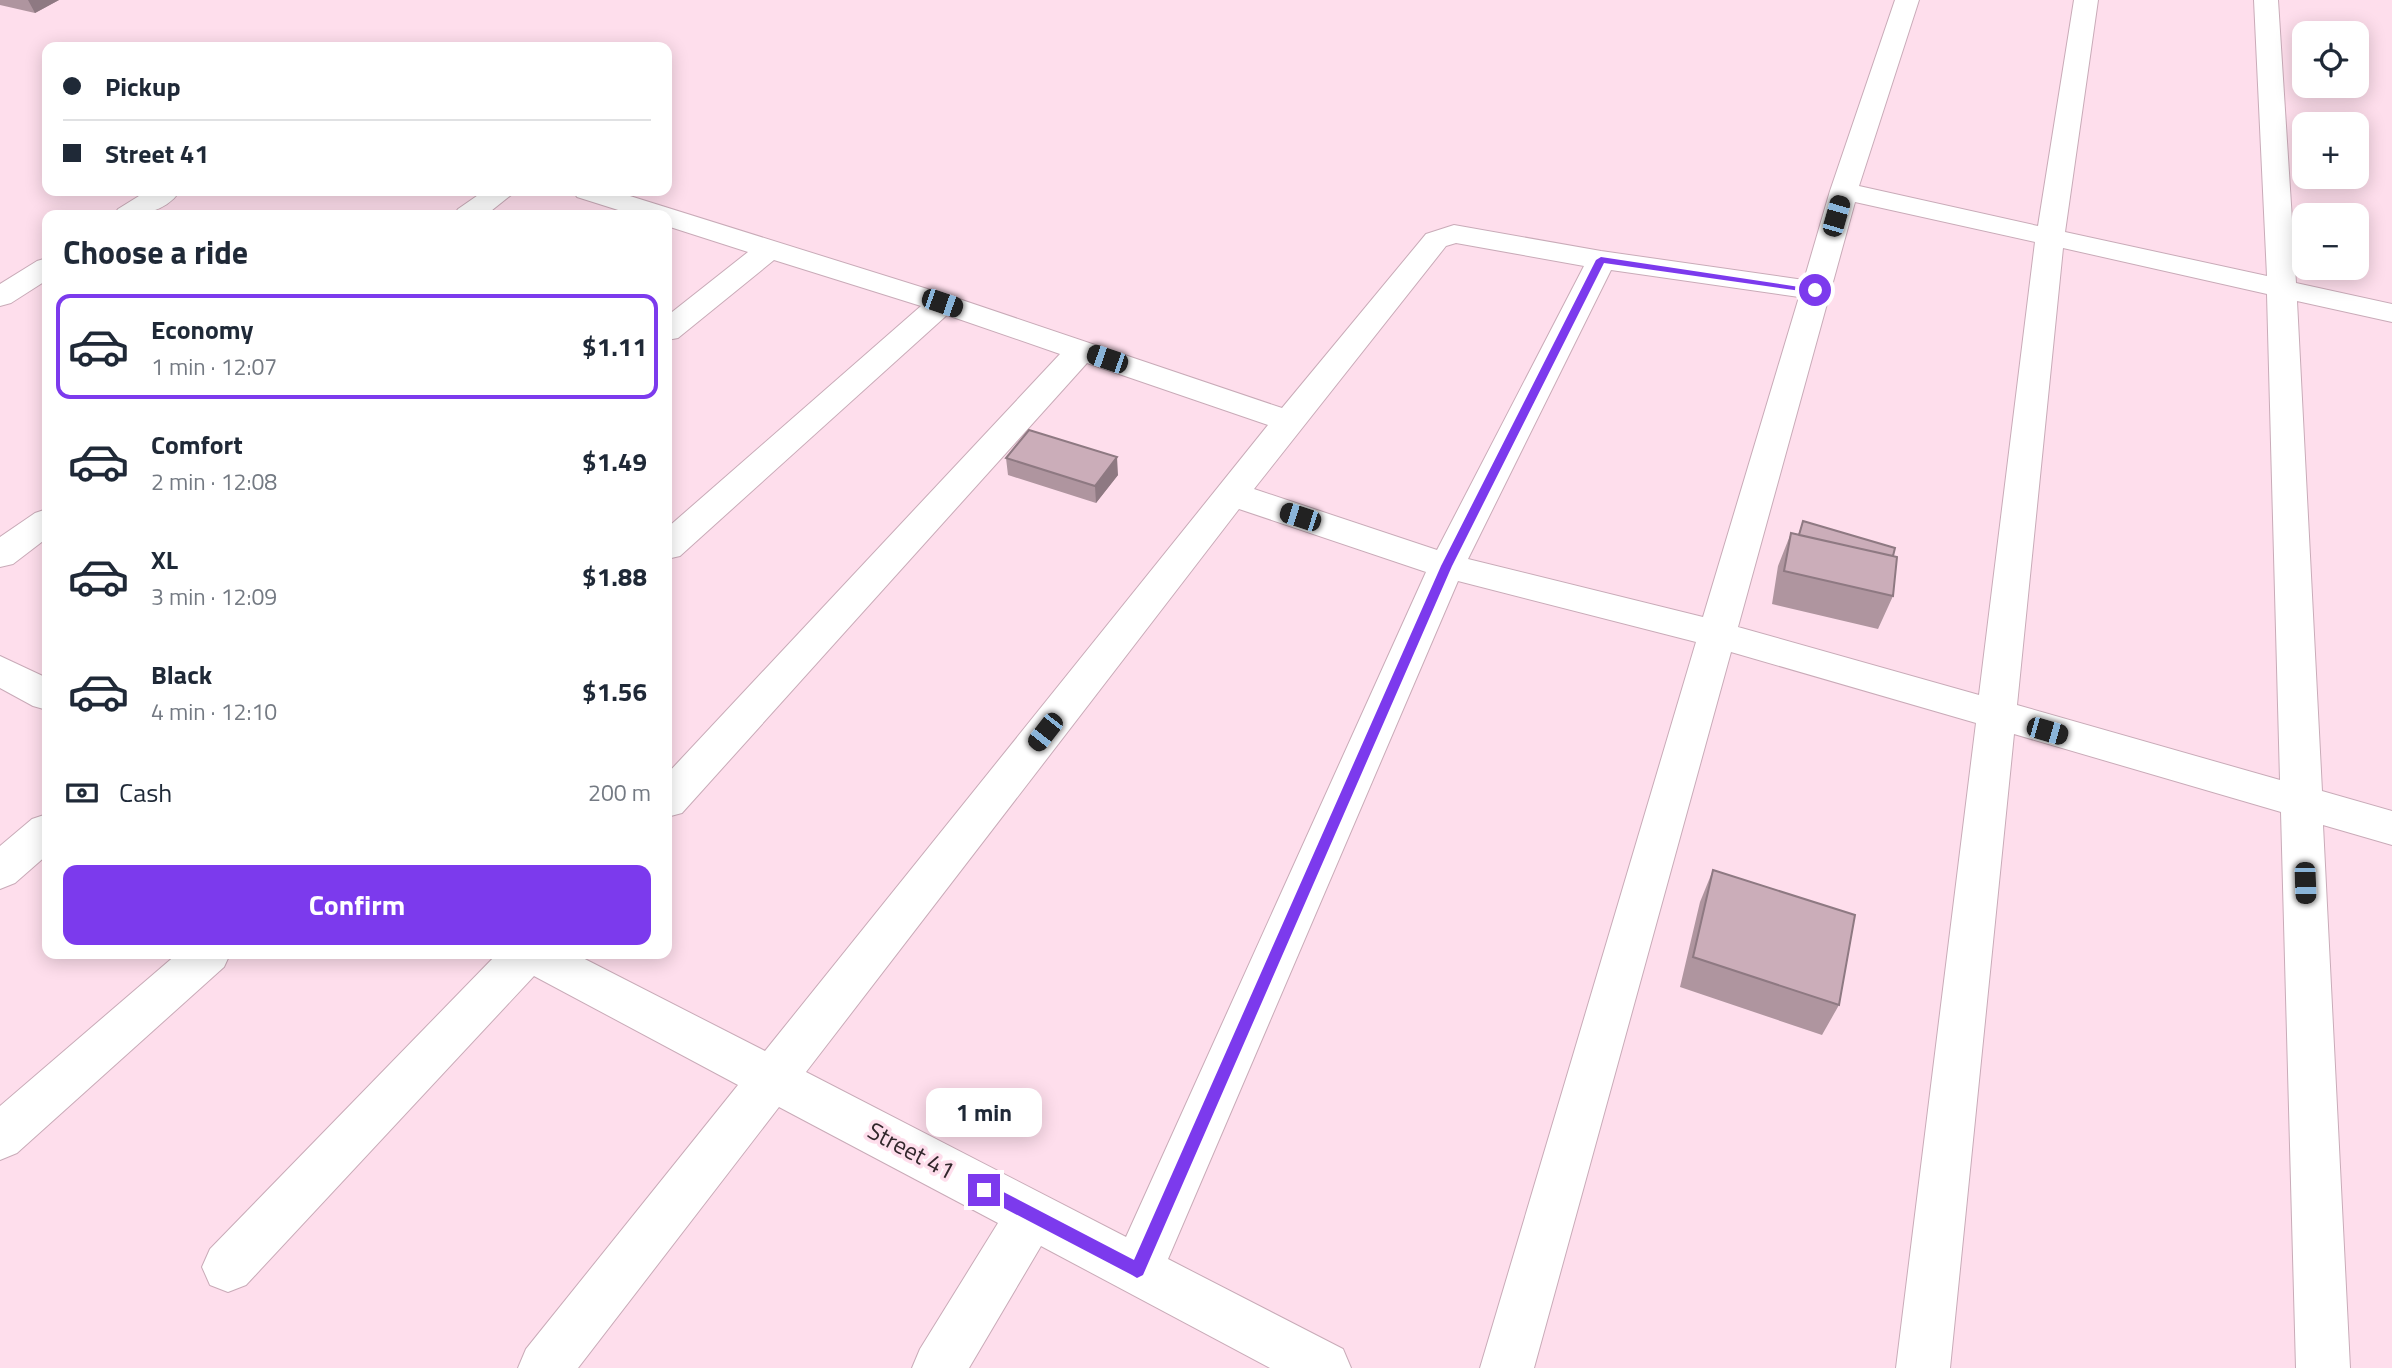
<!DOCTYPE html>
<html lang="en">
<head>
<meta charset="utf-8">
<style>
  body { margin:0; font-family:"Titillium Web",sans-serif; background:#f2f2f3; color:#1f2937; height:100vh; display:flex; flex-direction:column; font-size:26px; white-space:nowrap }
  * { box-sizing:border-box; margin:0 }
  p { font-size:23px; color:#747a83 }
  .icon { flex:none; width:38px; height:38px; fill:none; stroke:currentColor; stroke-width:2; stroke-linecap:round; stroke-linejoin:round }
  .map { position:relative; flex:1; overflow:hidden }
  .panel { position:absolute; left:42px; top:210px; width:630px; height:749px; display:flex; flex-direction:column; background:#fff; border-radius:14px; box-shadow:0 4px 18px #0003 }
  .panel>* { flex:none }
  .hud { position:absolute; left:42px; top:42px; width:630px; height:154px; border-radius:14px; box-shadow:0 4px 18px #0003; display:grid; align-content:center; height:154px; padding:0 21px; background:#fff }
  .controls { position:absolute; left:2292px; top:21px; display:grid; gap:14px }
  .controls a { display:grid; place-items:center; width:77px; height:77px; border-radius:14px; background:#fff; box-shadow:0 4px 18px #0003; font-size:35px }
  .end { position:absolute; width:32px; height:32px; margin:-16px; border:9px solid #7c3aed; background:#fff; box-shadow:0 0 0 4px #fff }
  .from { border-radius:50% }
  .bubble { position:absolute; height:49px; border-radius:14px; background:#fff; box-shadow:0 4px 18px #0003; font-size:23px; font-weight:700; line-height:49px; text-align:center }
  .car { position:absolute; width:21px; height:42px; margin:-21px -10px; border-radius:9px; box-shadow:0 0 5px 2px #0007; background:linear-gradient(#222 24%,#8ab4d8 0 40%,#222 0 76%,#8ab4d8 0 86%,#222 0) }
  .hud b { display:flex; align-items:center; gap:24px; height:66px; font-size:26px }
  .hud b+b { border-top:2px solid #e0e1e3 }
  .hud i { width:18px; height:18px; background:#1f2937 }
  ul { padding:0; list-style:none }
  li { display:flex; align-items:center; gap:21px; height:105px; margin:0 14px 10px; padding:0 7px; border:4px solid transparent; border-radius:14px }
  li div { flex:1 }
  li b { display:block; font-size:26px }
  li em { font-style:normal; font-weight:700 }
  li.current { border-color:#7c3aed }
  li>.icon { width:63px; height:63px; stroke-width:1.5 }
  h2 { padding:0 21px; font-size:32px; line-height:84px }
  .pay { display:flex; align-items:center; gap:18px; height:77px; padding:0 21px; font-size:26px }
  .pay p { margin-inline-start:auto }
  .action { display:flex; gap:14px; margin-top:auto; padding:14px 21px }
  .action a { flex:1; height:80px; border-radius:14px; background:#7c3aed; color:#fff; font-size:28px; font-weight:700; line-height:80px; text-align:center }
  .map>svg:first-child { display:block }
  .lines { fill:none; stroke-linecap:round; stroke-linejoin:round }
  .minor-casing { stroke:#c9abb8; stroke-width:2 }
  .minor { fill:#fff; fill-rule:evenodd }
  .wall { fill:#af959f }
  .shaded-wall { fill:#8e7982 }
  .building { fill:#cbadb9; stroke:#8e7982; stroke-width:2 }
  .route { fill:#7c3aed }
  .labels { text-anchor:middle; stroke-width:7; stroke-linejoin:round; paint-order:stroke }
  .near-street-label { font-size:24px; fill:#32272c; stroke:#fedeec }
</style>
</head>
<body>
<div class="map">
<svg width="2392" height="1368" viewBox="0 0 2392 1368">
  <rect width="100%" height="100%" fill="#fedeec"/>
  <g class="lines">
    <defs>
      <path id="minor" d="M 1895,0 L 1919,0 L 1859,186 L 2038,226 L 2074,0 L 2098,0 L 2065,232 L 2267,276 L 2254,0 L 2278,0 L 2296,283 L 2392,304 L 2392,322 L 2297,301 L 2322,791 L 2392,811 L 2392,845 L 2323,825 L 2350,1368 L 2296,1368 L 2281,812 L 2014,734 L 1950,1368 L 1896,1368 L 1976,723 L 1731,652 L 1534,1368 L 1480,1368 L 1696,642 L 1458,581 L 1168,1259 L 1343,1349 L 1351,1368 L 1270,1368 L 1041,1246 L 969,1368 L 912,1368 L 920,1349 L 998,1223 L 779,1107 L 578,1368 L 518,1368 L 526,1349 L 738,1085 L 534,976 L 246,1285 L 228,1292 L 210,1285 L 202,1267 L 210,1249 L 497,954 L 575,954 L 765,1051 L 1268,425 L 1087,363 L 682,813 L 667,817 L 667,774 L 1060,354 L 947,315 L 680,556 L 667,559 L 667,528 L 921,306 L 774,260 L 678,338 L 667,340 L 667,316 L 748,252 L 667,226 L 667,215 L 634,215 L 577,197 L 573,191 L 614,191 L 953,297 L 1282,408 L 1426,234 L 1454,225 L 1601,251 L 1804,280 L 1830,191 ZM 1855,202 L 2035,242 L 1979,695 L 1738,627 ZM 1456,243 L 1584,266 L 1437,550 L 1254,489 L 1446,246 ZM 2063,248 L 2267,294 L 2280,780 L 2017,705 ZM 1611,270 L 1799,297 L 1703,617 L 1468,559 ZM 1239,509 L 1426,572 L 1126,1237 L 806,1072 Z
        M 147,191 L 180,191 C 164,214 139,215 114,215 L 118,209 Z
        M 484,191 L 516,191 L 486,215 L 454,215 L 458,209 Z
        M 47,258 L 47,280 L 11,303 L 0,306 L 0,284 L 37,261 Z
        M 47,509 L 47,538 L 13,564 L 0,567 L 0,537 L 35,513 Z
        M 0,656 L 47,678 L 47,710 L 33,706 L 0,688 Z
        M 47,814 L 47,855 L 15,883 L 0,889 L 0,846 L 32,819 Z
        M 177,954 L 230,954 L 224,967 L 17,1153 L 0,1160 L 0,1106 Z"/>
    </defs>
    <use href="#minor" class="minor-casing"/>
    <use href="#minor" class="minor"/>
  </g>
  <path class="wall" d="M 0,0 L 59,0 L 35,13 L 0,5 Z
    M 1006,458 L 1118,475 L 1096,503 L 1008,475 Z
    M 1803,521 L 1893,556 L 1893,596 L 1878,629 L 1772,604 L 1778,566 L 1791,533 L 1798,535 Z
    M 1713,870 L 1839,1005 L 1822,1035 L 1680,987 L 1700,902 Z"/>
  <path class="shaded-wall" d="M 28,0 L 59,0 L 35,13 Z
    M 1117,457 L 1118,475 L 1096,503 L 1095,486 Z"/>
  <path class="building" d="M 1029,430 L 1117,457 L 1095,486 L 1006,458 Z
    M 1803,521 L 1895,548 L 1893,556 L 1799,535 Z
    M 1791,533 L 1897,557 L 1893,596 L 1784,571 Z
    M 1713,870 L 1855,915 L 1839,1005 L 1693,957 Z"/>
  <path class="route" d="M 1601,257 L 1819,290 L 1815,293 L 1604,263 L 1452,566 L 1143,1275 L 1137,1278 L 1132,1275 L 979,1195 L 977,1190 L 979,1185 L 990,1185 L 1134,1260 L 1441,566 L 1596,260 Z"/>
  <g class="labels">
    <g class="near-street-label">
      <text transform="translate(911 1151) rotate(28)" y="8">Street 41</text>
    </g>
  </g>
</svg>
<div class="controls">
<a><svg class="icon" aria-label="locate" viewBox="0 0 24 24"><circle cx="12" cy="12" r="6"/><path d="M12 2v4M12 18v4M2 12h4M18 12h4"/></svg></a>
<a>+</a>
<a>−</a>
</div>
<i class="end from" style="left:1815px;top:290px"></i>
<i class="end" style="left:984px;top:1190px"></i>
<div class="bubble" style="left:926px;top:1088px;width:116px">1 min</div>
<i class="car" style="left:1836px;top:216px;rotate:16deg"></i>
<i class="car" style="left:942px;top:303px;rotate:109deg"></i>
<i class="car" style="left:1107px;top:359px;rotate:289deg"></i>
<i class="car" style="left:1300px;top:517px;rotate:288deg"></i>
<i class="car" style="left:2047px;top:731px;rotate:106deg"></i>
<i class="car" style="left:1045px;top:732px;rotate:218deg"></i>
<i class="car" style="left:2305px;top:883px;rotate:178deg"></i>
<div class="hud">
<b><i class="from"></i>Pickup</b>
<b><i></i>Street 41</b>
</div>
<section class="panel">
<h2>Choose a ride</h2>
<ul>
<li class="current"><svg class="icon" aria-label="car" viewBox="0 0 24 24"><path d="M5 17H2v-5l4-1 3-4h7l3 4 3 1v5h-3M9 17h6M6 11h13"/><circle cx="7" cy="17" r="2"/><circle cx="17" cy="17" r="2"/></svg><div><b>Economy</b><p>1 min · 12:07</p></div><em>$1.11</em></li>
<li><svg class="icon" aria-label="car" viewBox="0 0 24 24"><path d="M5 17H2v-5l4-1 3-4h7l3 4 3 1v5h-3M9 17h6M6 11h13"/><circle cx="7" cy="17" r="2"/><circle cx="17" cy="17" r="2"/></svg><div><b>Comfort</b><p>2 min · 12:08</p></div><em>$1.49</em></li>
<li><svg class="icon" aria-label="car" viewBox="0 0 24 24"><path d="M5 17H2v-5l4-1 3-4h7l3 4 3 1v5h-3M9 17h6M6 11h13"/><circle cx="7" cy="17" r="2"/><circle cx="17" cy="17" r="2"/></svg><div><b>XL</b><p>3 min · 12:09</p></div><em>$1.88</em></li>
<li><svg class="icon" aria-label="car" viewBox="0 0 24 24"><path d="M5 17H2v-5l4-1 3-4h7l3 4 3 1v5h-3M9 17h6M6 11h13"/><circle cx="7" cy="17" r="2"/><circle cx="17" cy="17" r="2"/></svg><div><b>Black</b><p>4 min · 12:10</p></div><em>$1.56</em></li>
</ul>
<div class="pay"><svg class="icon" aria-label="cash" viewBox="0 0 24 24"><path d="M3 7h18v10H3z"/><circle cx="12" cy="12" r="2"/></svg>Cash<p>200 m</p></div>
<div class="action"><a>Confirm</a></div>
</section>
</div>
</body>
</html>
